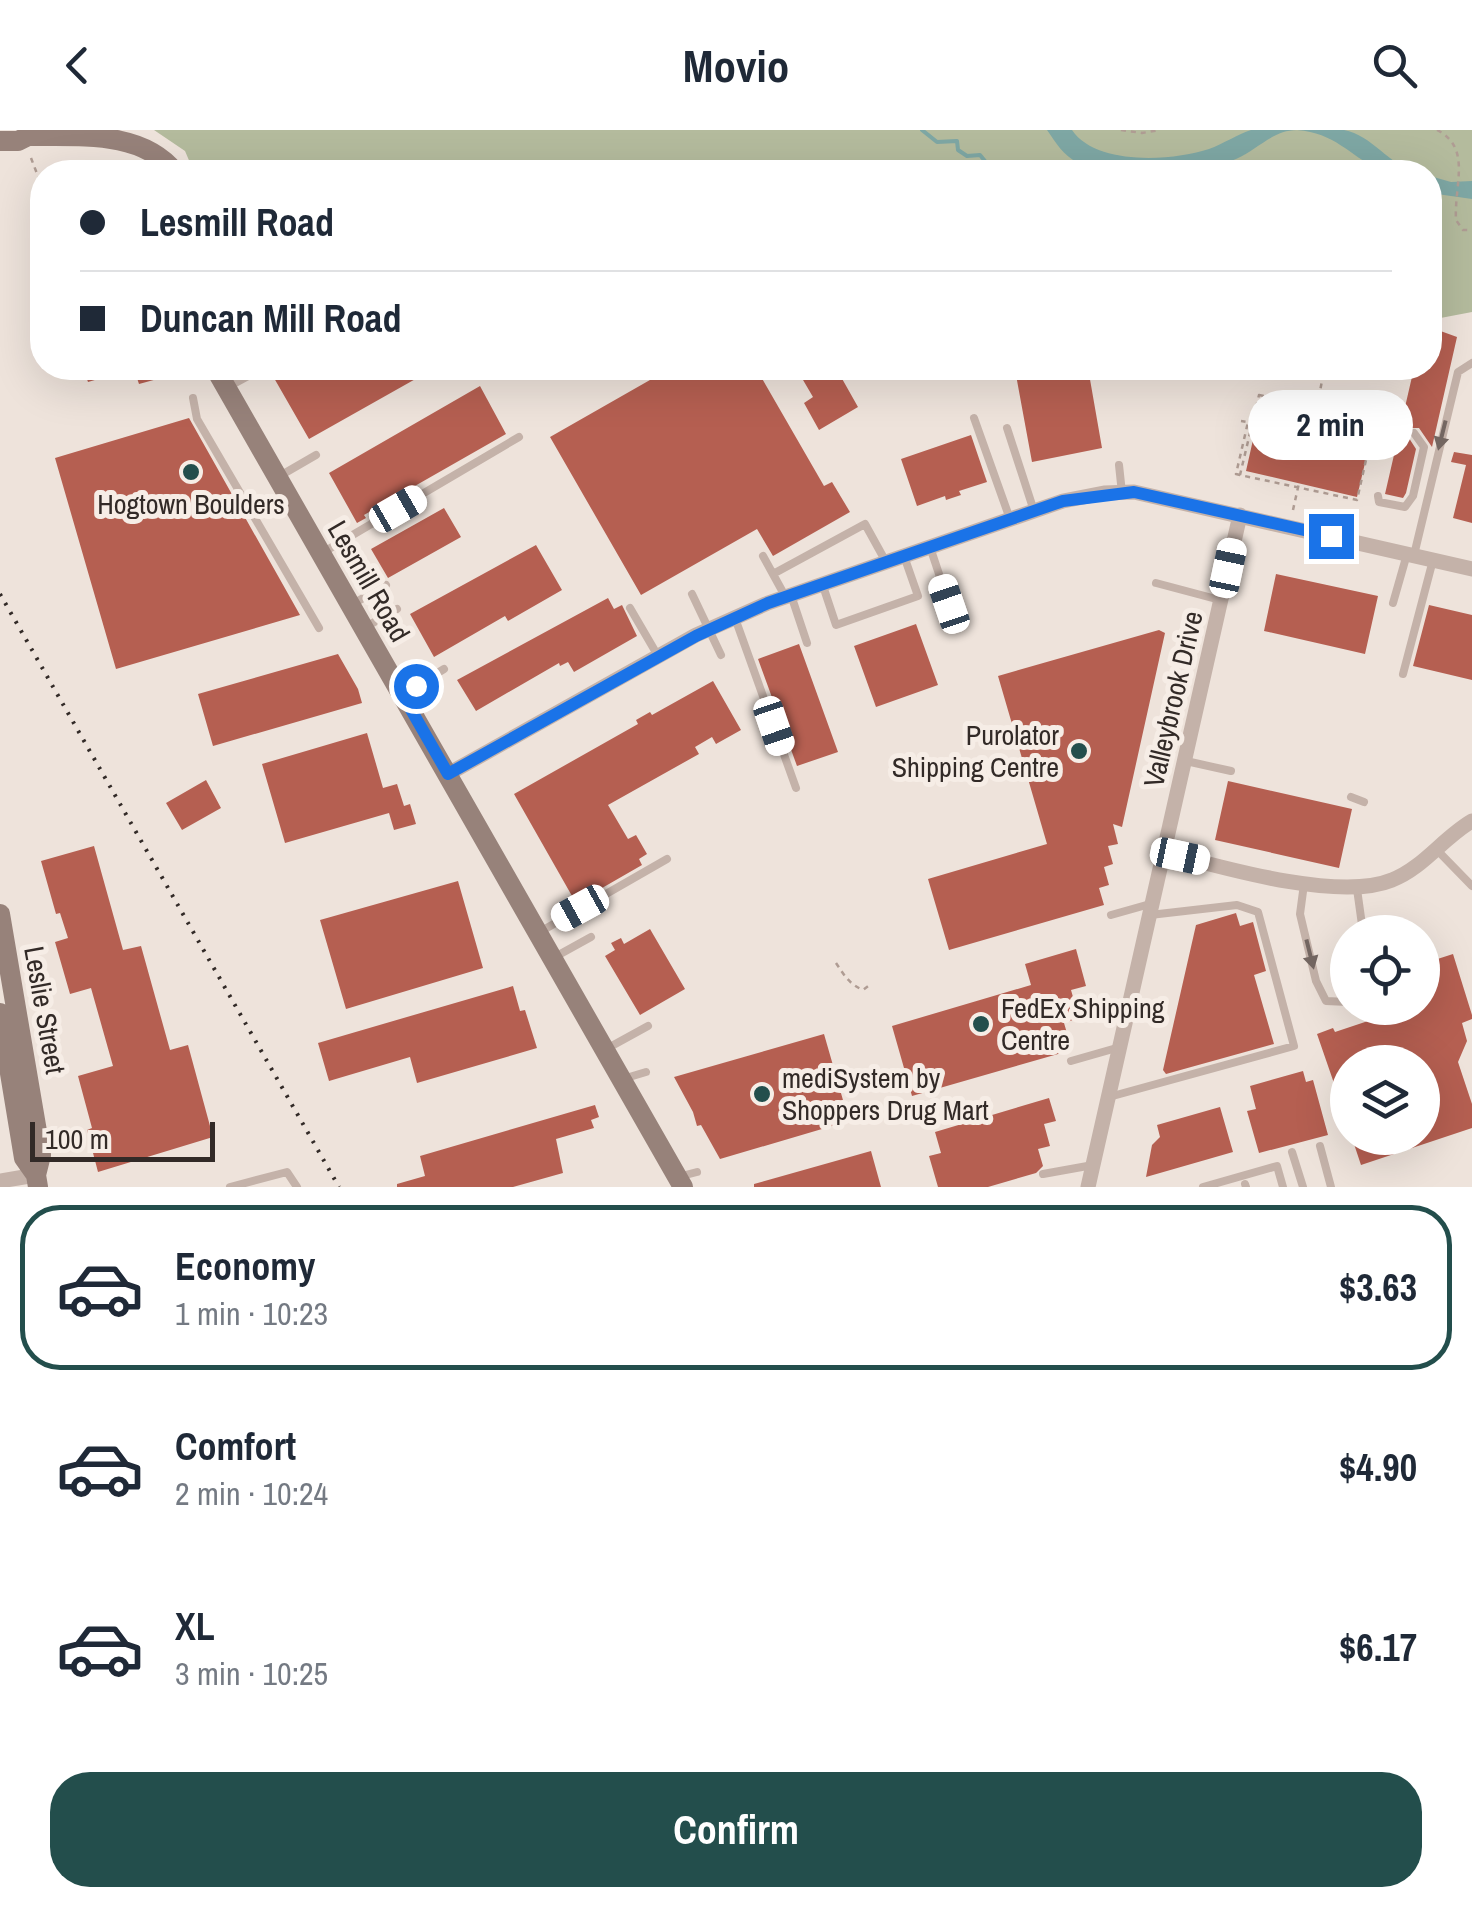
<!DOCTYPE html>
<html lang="en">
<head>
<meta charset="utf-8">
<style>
  body { margin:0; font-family:"Archivo Narrow",sans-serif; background:#f6f6f7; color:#1f2937; height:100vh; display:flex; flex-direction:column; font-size:38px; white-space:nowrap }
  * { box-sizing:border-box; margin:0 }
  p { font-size:32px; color:#747a83 }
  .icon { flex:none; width:55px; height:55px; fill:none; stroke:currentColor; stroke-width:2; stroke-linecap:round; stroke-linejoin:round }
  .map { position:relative; height:1057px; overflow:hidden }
  .sheet { display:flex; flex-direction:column; background:#fff; flex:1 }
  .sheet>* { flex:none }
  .hud { position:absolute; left:30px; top:30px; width:1412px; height:220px; border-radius:40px; box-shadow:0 10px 40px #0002; display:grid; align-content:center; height:220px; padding:0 50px; background:#fff }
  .tools { position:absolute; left:1330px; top:785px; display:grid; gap:20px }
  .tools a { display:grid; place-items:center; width:110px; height:110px; border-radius:50%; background:#fff; box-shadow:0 10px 40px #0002; font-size:50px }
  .scale { position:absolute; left:30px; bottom:25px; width:185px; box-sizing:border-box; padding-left:10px; border:5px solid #322a27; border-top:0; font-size:28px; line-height:35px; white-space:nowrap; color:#322a27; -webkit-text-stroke:8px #f6ede6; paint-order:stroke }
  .end { position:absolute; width:45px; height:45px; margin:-22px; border:12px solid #1a73e8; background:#fff; box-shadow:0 0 0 5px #fff }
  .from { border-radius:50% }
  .bubble { position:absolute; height:70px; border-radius:35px; background:#fff; box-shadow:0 10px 40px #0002; font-size:32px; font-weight:800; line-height:70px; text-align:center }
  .car { position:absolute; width:30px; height:60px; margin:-30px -15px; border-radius:12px; box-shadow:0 0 8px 2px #0007; background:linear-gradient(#fff 24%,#345 0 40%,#fff 0 76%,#345 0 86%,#fff 0) }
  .hud b { display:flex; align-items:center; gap:35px; height:95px; font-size:38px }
  .hud b+b { border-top:2px solid #e0e1e3 }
  .hud i { width:25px; height:25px; background:#1f2937 }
  ul { padding:18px 0 0; list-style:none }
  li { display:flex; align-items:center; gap:30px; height:165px; margin:0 20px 15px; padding:0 30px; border:5px solid transparent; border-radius:40px }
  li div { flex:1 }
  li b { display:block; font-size:38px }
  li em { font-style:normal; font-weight:800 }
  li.on { border-color:#234e4c }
  li>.icon { width:90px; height:90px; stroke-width:1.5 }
  .primary-button { display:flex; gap:20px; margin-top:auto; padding:20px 50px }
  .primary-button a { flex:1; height:115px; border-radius:40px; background:#234e4c; color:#fff; font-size:40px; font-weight:800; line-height:115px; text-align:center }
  header { display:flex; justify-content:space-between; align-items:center; height:130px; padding:0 50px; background:#fff; font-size:45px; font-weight:800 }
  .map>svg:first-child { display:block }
  .green { fill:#b4bb9d }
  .water { fill:#7ea7a4 }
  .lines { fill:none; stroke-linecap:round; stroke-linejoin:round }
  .stream { stroke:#7ea7a4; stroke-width:4 }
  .building { fill:#b55f51 }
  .path { stroke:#af9c93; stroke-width:2.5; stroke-dasharray:5 5; stroke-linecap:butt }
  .lane { stroke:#c4b2a9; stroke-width:8 }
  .street { stroke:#c4b2a9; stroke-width:15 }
  .secondary { stroke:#97827a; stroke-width:20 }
  .rail { stroke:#322a27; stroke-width:4; stroke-dasharray:2.5 8; stroke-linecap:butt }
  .oneway { fill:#746762 }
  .route { stroke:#1a73e8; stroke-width:12 }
  .poi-dot { fill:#234e4c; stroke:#f6ede6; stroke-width:4 }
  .labels { text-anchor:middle; stroke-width:10; stroke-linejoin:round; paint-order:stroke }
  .poi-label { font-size:28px; fill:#322a27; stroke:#f6ede6; text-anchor:start }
  .street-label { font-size:28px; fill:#322a27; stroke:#f6ede6 }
</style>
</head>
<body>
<header><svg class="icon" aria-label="back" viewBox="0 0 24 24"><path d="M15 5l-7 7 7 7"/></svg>Movio<svg class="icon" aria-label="search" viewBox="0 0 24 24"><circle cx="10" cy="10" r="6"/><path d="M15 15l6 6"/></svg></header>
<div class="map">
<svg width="1472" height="1057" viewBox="0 0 1472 1057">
  <rect width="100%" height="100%" fill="#eee3db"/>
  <path class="green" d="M 154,0 L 1472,0 L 1472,182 L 1430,190 L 1430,42 L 194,42 L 185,21 Z"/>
  <path class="water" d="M 1047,0 L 1072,0 C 1096,36 1173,31 1209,19 C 1223,14 1238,4 1251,0 C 1262,0 1332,0 1344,0 C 1372,5 1389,35 1416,42 C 1405,43 1388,45 1379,40 C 1348,24 1335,3 1297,0 C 1273,0 1257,20 1236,29 C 1197,44 1115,53 1078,33 C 1063,25 1056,13 1047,0 Z
    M 1430,46 L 1451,52 L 1472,51 L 1472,69 L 1430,63 Z"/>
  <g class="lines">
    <path class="stream" d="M 922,0 L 937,12 L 957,11 L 958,20 L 967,26 L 980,25 L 994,42
      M 1070,42 L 1080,31"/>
  </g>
  <path class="building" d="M 1435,199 L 1457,207 L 1432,317 L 1419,298 L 1409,298 L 1407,305 L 1416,319 L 1406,363 L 1403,368 L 1385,364 L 1414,238 L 1430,238 L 1430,206 Z
    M 83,238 L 158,238 L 161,248 L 139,254 L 136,245 L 124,249 L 122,242 L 88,252 Z
    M 330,238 L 435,238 L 309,309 L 274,248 L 285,241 L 290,249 Z
    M 671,238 L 756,238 L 824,356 L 832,352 L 850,382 L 773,426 L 757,399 L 641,465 L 550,307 Z
    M 796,238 L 836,238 L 858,277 L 819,300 L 804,273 L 813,267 Z
    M 1052,238 L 1088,238 L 1102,318 L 1032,332 L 1016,245 Z
    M 480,256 L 506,304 L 364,385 L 366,388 L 357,393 L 329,343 Z
    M 1261,274 L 1373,299 L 1357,367 L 1246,341 Z
    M 189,288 L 300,485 L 116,539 L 55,328 Z
    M 971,305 L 987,352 L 959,361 L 961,365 L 946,370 L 945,366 L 917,376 L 901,329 Z
    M 1454,322 L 1472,325 L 1472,393 L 1453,388 L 1466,335 L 1451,332 Z
    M 444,378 L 461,407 L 388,448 L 371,419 Z
    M 536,415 L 562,460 L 508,491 L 505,486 L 434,527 L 410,484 Z
    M 1276,444 L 1378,466 L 1365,524 L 1264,501 Z
    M 608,468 L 614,479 L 622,475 L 637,506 L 574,542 L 568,532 L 560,536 L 559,533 L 476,581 L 457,550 Z
    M 1429,475 L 1472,485 L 1472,550 L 1413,536 Z
    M 916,494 L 938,555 L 876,577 L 854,516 Z
    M 1159,500 L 1165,503 L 1122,697 L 1113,694 L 1118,714 L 1108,716 L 1113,734 L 1104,737 L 1109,755 L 1099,758 L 1104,775 L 949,820 L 928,749 L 1047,714 L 998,546 Z
    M 799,514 L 838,622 L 797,636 L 758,529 Z
    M 338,524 L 358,559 L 362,573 L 213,616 L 198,564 Z
    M 713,551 L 741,600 L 716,614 L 712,607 L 695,617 L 699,624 L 608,675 L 628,709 L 636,705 L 647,724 L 639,729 L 642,735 L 576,773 L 514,664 L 638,594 L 636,590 L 650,582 L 652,585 Z
    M 367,603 L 383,658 L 397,654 L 404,676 L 410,674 L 416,694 L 394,700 L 389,683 L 285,713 L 262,634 Z
    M 206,650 L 221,678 L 182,700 L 166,673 Z
    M 1228,651 L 1352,679 L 1339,738 L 1215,710 Z
    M 94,716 L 123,820 L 141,816 L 170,920 L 188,915 L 213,1007 L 98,1042 L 87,1000 L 92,998 L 78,946 L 113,936 L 91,858 L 70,864 L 55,812 L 68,808 L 60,783 L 56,784 L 41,731 Z
    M 458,751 L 483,838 L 346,879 L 320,790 Z
    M 1236,783 L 1240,796 L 1253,792 L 1266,841 L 1254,845 L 1274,914 L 1166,944 L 1163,940 L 1196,795 Z
    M 650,799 L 685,859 L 640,885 L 605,826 L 615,820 L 611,813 L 621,808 L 624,814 Z
    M 1076,819 L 1086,856 L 1071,860 L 1079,888 L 1064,893 L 1072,920 L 912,966 L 892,896 L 1031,855 L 1025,834 Z
    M 1453,824 L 1472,885 L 1472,889 L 1462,893 L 1467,911 L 1458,932 L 1472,974 L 1472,998 L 1361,1035 L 1352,1008 L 1422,1008 L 1422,932 L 1348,932 L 1346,988 L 1317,904 L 1333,898 L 1335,902 L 1383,886 L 1381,878 L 1422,878 L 1422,834 Z
    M 513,856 L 520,881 L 525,880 L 537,918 L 417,953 L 410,927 L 329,951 L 318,913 Z
    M 824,904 L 849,991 L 720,1029 L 701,995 L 697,996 L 693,982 L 674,947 Z
    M 1303,941 L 1306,952 L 1313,950 L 1328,1005 L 1259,1023 L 1247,981 L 1256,979 L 1250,956 Z
    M 1049,968 L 1056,991 L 1044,994 L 1050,1016 L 1038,1019 L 1043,1036 L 1036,1043 L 988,1057 L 938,1057 L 929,1026 L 941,1023 L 935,1002 Z
    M 595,975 L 599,987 L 591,990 L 594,998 L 556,1009 L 563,1043 L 513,1057 L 397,1057 L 397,1054 L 425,1046 L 420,1026 Z
    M 1220,977 L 1233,1022 L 1146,1047 L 1152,1015 L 1160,1007 L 1157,995 Z
    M 871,1021 L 881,1057 L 754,1057 L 754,1054 Z"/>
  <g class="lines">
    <path class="path" d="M 1121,0 L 1142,3 L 1160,0
      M 1437,0 C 1472,18 1454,54 1456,90 L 1463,100 L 1472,100
      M 31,28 L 41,54
      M 1259,265 L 1375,290 L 1357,370 L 1240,345 Z
      M 1317,278 L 1323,245
      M 1240,345 L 1236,344 L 1248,292 L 1241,291
      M 1293,380 L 1299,353
      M 836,833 C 844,845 849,854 863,860 L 871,854"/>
    <path class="lane" d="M 1393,238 L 1395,238
      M 228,257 L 263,238
      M 193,268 L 197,289 L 319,498
      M 1336,269 L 1396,284
      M 974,288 L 1010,389
      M 1007,298 L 1034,381
      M 1119,335 L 1122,363
      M 278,347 L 316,325
      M 1378,366 L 1379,372 L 1405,377 L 1413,366 L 1424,317 L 1414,303
      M 930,417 L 949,474
      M 322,423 L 519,307
      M 1414,425 L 1458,242 L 1472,233
      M 763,426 L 785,466
      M 773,444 L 865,394 L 886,432
      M 1156,453 L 1220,470
      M 823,456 L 836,495 L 918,466 L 904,426
      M 692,464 L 721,525
      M 791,465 L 807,513
      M 1393,473 L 1407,424
      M 351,475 L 386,455
      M 630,478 L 658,526
      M 735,488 L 796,658
      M 364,498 L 397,479
      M 1403,544 L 1433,430
      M 405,563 L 444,539
      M 1186,631 L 1231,641
      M 1351,667 L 1364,672
      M 1436,719 L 1472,756
      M 1304,754 L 1300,784 L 1316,851 L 1326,871 L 1348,872
      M 1357,759 L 1363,802
      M 1111,785 L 1150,774
      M 538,803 L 667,729
      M 553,828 L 591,807
      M 608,918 L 648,896
      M 1071,931 L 1120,917
      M 626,948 L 646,942
      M 1109,967 L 1294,916 L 1258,782 L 1237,775 L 1150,785
      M 1320,1016 L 1331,1057
      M 1292,1022 L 1303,1057
      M 1043,1044 L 1093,1035
      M 678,1047 L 697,1042
      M 1245,1054 L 1246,1057
      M 230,1057 L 287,1042 L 297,1057
      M 1203,1057 L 1277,1036 L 1283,1057"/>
    <path class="street" d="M 448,644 L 696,505 L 768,473 L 1063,371 L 1104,363 L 1134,362 L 1472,439
      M 1164,722 C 1220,737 1339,772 1392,750 C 1423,738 1443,708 1472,691
      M 0,1051 L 36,1045
      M 1088,1057 L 1240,385"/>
    <path class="secondary" d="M 0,11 L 18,11 L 28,6 C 80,7 141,0 175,42
      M 215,238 L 683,1057
      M 0,784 L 41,1025 L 36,1045 L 38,1057
      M 0,883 L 24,1028 L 36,1045"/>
    <path class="rail" d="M 0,464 L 339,1057"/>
  </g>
  <defs><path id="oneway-solid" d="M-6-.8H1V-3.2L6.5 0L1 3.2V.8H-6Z" transform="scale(2.5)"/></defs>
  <g class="oneway">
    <use href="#oneway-solid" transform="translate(1442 305) rotate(104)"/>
    <use href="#oneway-solid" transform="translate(1310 824) rotate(76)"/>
  </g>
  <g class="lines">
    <path class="route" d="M 416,556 L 402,564 L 448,644 L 696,506 L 768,473 L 1063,371 L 1134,362 L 1331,406"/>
  </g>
  <g class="poi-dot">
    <circle cx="191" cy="342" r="10"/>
    <circle cx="1079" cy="621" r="10"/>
    <circle cx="981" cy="894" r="10"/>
    <circle cx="762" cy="964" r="10"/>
  </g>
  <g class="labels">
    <g class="poi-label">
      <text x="191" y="384" text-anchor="middle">Hogtown Boulders</text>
      <text x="1059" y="615" text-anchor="end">Purolator<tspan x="1059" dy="32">Shipping Centre</tspan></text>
      <text x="1001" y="888">FedEx Shipping<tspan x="1001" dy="32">Centre</tspan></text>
      <text x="782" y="958">mediSystem by<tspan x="782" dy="32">Shoppers Drug Mart</tspan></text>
    </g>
    <g class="street-label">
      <text transform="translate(369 451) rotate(60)" y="10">Lesmill Road</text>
      <text transform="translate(1173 569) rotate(-77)" y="10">Valleybrook Drive</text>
      <text transform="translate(45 880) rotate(80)" y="10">Leslie Street</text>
    </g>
  </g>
</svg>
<div class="tools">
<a><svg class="icon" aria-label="locate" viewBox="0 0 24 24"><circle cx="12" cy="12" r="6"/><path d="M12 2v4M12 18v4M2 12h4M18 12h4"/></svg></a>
<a><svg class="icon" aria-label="layers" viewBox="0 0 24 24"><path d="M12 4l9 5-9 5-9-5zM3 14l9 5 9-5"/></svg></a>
</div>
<div class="scale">100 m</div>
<i class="end from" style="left:416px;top:556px"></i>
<i class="end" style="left:1331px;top:406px"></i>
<div class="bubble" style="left:1248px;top:260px;width:165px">2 min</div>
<i class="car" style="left:398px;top:379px;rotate:60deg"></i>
<i class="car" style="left:1228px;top:438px;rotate:12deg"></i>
<i class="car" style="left:949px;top:474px;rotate:341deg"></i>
<i class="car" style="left:774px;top:596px;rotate:161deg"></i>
<i class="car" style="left:1180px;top:726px;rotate:102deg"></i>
<i class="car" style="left:580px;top:778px;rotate:241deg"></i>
<div class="hud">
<b><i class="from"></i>Lesmill Road</b>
<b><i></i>Duncan Mill Road</b>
</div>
</div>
<section class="sheet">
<ul>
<li class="on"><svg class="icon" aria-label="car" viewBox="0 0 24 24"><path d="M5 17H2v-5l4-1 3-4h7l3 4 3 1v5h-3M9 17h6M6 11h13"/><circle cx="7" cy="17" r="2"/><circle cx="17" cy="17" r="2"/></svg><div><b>Economy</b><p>1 min · 10:23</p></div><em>$3.63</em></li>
<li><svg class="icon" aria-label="car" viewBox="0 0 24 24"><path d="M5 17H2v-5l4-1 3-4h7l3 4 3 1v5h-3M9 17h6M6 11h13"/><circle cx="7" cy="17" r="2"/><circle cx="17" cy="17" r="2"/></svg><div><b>Comfort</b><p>2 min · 10:24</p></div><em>$4.90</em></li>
<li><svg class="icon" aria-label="car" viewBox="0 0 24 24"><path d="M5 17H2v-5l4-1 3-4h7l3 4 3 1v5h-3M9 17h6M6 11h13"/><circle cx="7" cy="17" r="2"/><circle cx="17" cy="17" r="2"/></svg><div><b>XL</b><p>3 min · 10:25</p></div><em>$6.17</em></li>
</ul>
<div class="primary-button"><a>Confirm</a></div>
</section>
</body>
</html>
